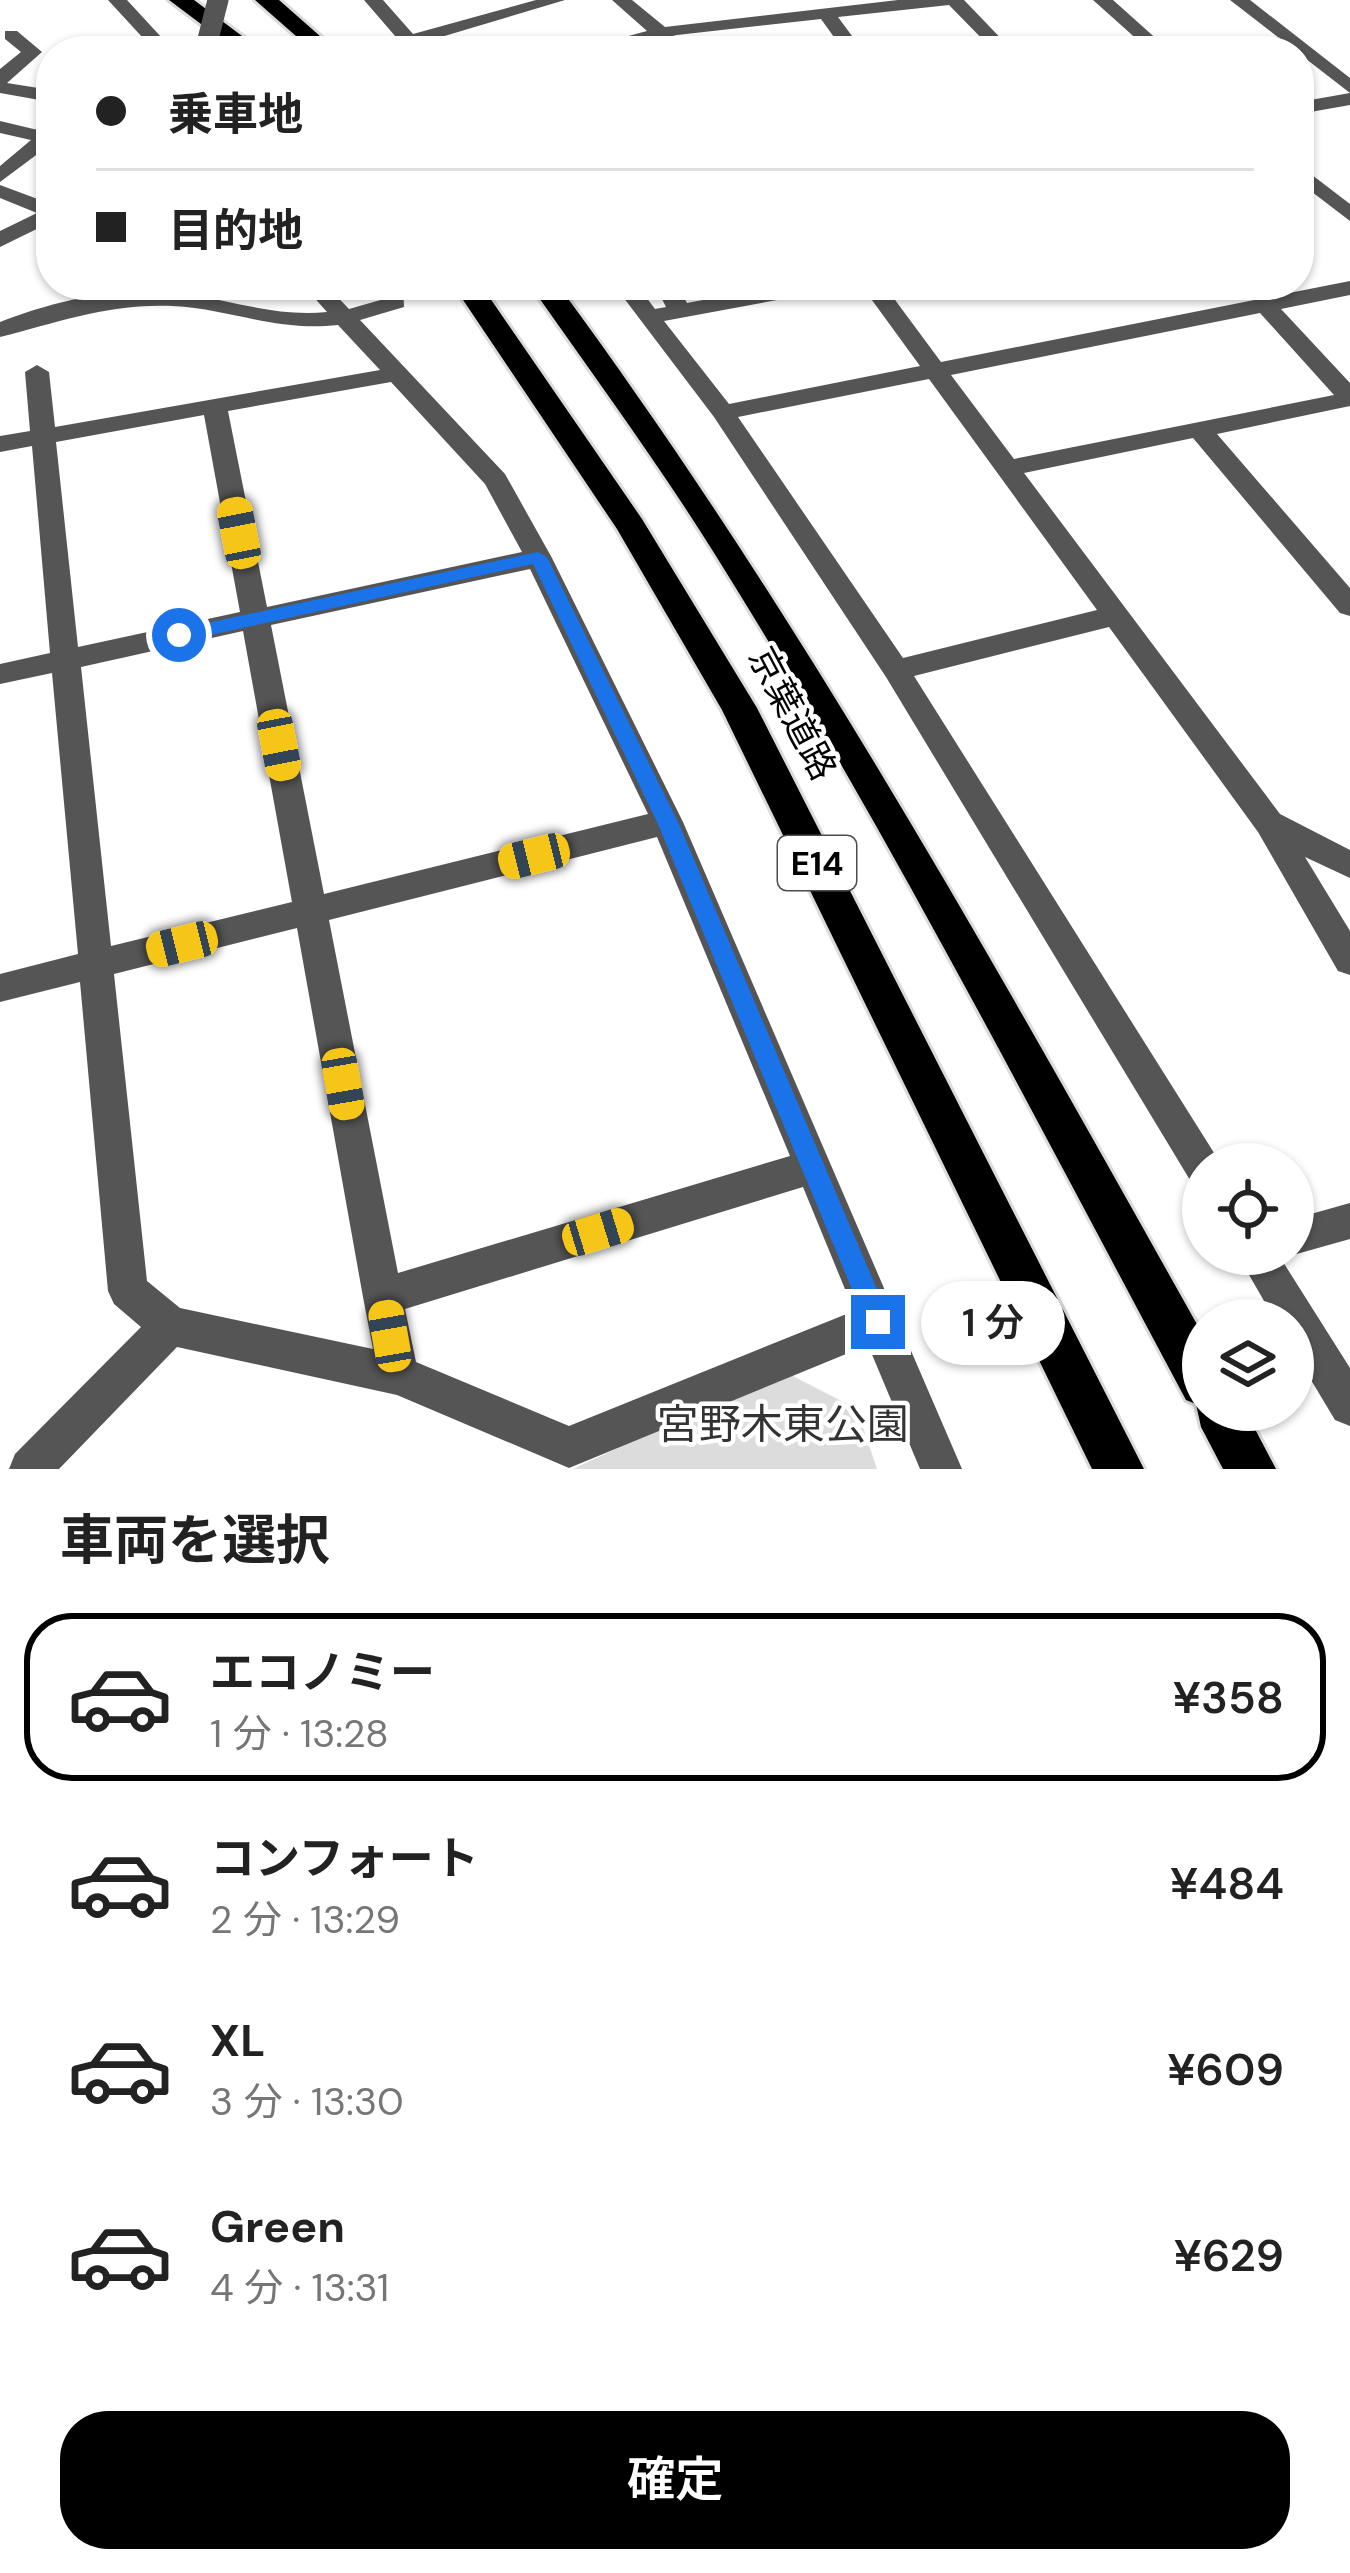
<!DOCTYPE html>
<html lang="ja">
<head>
<meta charset="utf-8">
<style>
  body { margin:0; font-family:"DM Sans","Noto Sans JP",sans-serif; background:#f6f6f6; color:#222; height:100vh; display:flex; flex-direction:column; font-size:45px; white-space:nowrap }
  * { box-sizing:border-box; margin:0 }
  p { font-size:39px; color:#767676 }
  .icon { flex:none; width:66px; height:66px; fill:none; stroke:currentColor; stroke-width:2; stroke-linecap:round; stroke-linejoin:round }
  .map { position:relative; height:1469px; overflow:hidden }
  .side { display:flex; flex-direction:column; background:#fff; flex:1 }
  .side>* { flex:none }
  .hud { position:absolute; left:36px; top:36px; width:1278px; height:264px; border-radius:48px; box-shadow:0 3px 9px #0004; display:grid; align-content:center; height:264px; padding:0 60px; background:#fff }
  .fabs { position:absolute; left:1182px; top:1143px; display:grid; gap:24px }
  .fabs a { display:grid; place-items:center; width:132px; height:132px; border-radius:50%; background:#fff; box-shadow:0 3px 9px #0004; font-size:60px }
  .end { position:absolute; width:54px; height:54px; margin:-27px; border:15px solid #1a73e8; background:#fff; box-shadow:0 0 0 6px #fff }
  .from { border-radius:50% }
  .bubble { position:absolute; height:84px; border-radius:42px; background:#fff; box-shadow:0 3px 9px #0004; font-size:39px; font-weight:600; line-height:84px; text-align:center }
  .car { position:absolute; width:36px; height:72px; margin:-36px -18px; border-radius:15px; box-shadow:0 0 9px 3px #0007; background:linear-gradient(#f5c518 24%,#345 0 40%,#f5c518 0 76%,#345 0 86%,#f5c518 0) }
  .hud b { display:flex; align-items:center; gap:42px; height:114px; font-size:45px }
  .hud b+b { border-top:3px solid #e0e0e0 }
  .hud i { width:30px; height:30px; background:#222 }
  ul { padding:0; list-style:none }
  li { display:flex; align-items:center; gap:36px; height:168px; margin:0 24px 18px; padding:0 36px; border:6px solid transparent; border-radius:48px }
  li div { flex:1 }
  li b { display:block; font-size:45px }
  li em { font-style:normal; font-weight:600 }
  li.current { border-color:#000 }
  li>.icon { width:108px; height:108px; stroke-width:1.5 }
  h2 { padding:0 60px; font-size:54px; line-height:144px }
  .cta { display:flex; gap:24px; margin-top:auto; padding:24px 60px }
  .cta a { flex:1; height:138px; border-radius:48px; background:#000; color:#fff; font-size:48px; font-weight:600; line-height:138px; text-align:center }
  .map>svg:first-child { display:block }
  .green { fill:#dcdcdc }
  .lines { fill:none; stroke-linecap:round; stroke-linejoin:round }
  .highway-casing { stroke:#dbdbdb; stroke-width:6 }
  .minor { fill:#555; fill-rule:evenodd }
  .highway { fill:#000; fill-rule:evenodd }
  .minor-bridge { stroke:#555; stroke-width:21 }
  .route { fill:#1a73e8 }
  .labels { text-anchor:middle; stroke-width:9; stroke-linejoin:round; paint-order:stroke }
  .shield { fill:#fff; stroke:#4c4c4c; stroke-width:3 }
  .shield-label { font-size:33px; font-weight:bold; fill:#000 }
  .street-label { font-size:36px; fill:#000; stroke:#fff }
  .near-park-label { font-size:42px; fill:#333; stroke:#fff }
</style>
</head>
<body>
<div class="map">
<svg width="1350" height="1469" viewBox="0 0 1350 1469">
  <rect width="100%" height="100%" fill="#fff"/>
  <path class="green" d="M 783,1371 L 857,1409 L 877,1469 L 573,1469 Z"/>
  <g class="lines">
    <defs>
      <path id="highway" d="M 169,0 L 194,0 L 262,51 L 237,51 Z
        M 255,0 L 279,0 L 337,51 L 313,51 Z
        M 453,285 L 481,285 L 642,519 L 757,708 L 1144,1469 L 1092,1469 L 722,710 L 617,529 Z
        M 530,285 L 558,285 C 803,617 1001,975 1203,1335 L 1203,1410 L 1245,1410 L 1276,1469 L 1223,1469 L 1201,1427 L 1196,1404 L 1186,1400 C 1034,1116 887,829 716,556 C 658,463 593,375 530,285 Z"/>
    </defs>
    <use href="#highway" class="highway-casing"/>
    <path class="minor" d="M 108,0 L 127,0 L 174,51 L 155,51 Z
      M 364,0 L 383,0 L 413,34 L 536,0 L 565,0 L 421,43 L 427,51 L 408,51 Z
      M 612,0 L 632,0 L 665,27 L 898,0 L 964,0 L 1013,51 L 994,51 L 949,5 L 838,17 L 863,51 L 844,51 L 821,19 L 677,35 L 607,51 L 573,51 L 647,31 Z
      M 1093,0 L 1113,0 L 1170,51 L 1150,51 Z
      M 1230,0 L 1250,0 L 1350,78 L 1350,93 Z
      M 5,31 L 17,31 L 42,52 L 7,83 L 51,90 L 51,102 L 0,93 L 0,69 L 21,52 L 5,39 Z
      M 1350,93 L 1350,105 L 1299,114 L 1299,102 Z
      M 0,121 L 42,131 L 51,128 L 51,144 L 0,182 L 0,166 L 31,140 L 0,133 Z
      M 1299,165 L 1350,204 L 1350,221 L 1299,182 Z
      M 0,185 L 51,204 L 51,222 L 0,247 L 0,231 L 37,213 L 0,198 Z
      M 1350,281 L 1350,295 L 1281,309 L 1350,383 L 1350,406 L 1217,434 L 1350,588 L 1350,616 L 1340,613 L 1193,438 L 1024,473 L 1280,814 L 1350,850 L 1350,878 L 1305,857 L 1350,931 L 1350,975 L 1338,971 L 1258,832 L 1109,627 L 914,676 L 1216,1156 L 1220,1164 L 1203,1164 L 1203,1185 L 1190,1180 L 886,677 L 714,417 L 614,285 L 637,285 L 655,309 L 666,307 L 655,285 L 677,285 L 687,303 L 783,285 L 831,285 L 820,292 L 664,321 L 729,404 L 920,366 L 861,285 L 884,285 L 941,362 ZM 1260,313 L 1334,395 L 1014,459 L 951,375 ZM 929,379 L 1097,610 L 903,658 L 738,417 Z
      M 303,285 L 326,285 L 349,309 L 384,299 L 381,285 L 403,285 L 404,307 L 360,320 L 505,474 L 552,558 L 683,822 L 962,1469 L 920,1469 L 868,1345 L 569,1468 L 397,1395 L 177,1347 L 59,1469 L 9,1469 L 15,1454 L 141,1327 L 114,1304 L 108,1291 L 80,982 L 0,1002 L 0,974 L 78,954 L 52,673 L 0,684 L 0,664 L 50,653 L 32,446 L 0,452 L 0,436 L 30,431 L 25,372 L 37,365 L 49,372 L 55,427 L 380,370 L 338,325 C 276,332 231,309 173,306 C 110,303 59,322 0,337 L 0,322 C 56,300 126,284 186,294 C 234,301 277,317 327,312 ZM 391,382 L 485,484 L 522,552 L 267,607 L 228,411 ZM 204,415 L 240,612 L 78,647 L 56,442 ZM 530,569 L 648,814 L 324,894 L 271,625 ZM 243,631 L 292,902 L 111,946 L 81,667 ZM 657,837 L 790,1156 L 398,1273 L 329,920 ZM 297,928 L 363,1297 L 373,1349 L 180,1308 L 147,1281 L 114,974 ZM 803,1187 L 854,1311 L 569,1426 L 416,1362 L 405,1309 Z
      M 1350,1203 L 1350,1239 L 1293,1255 L 1290,1254 L 1293,1219 Z
      M 1237,1254 L 1278,1254 L 1350,1368 L 1350,1426 L 1335,1420 L 1293,1350 L 1293,1320 L 1275,1320 Z"/>
    <use href="#highway" class="highway"/>
    <path class="minor-bridge" d="M 205,51 L 218,0"/>
  </g>
  <path class="route" d="M 538,552 L 547,557 L 678,822 L 891,1322 L 887,1330 L 869,1330 L 657,822 L 533,564 L 179,642 L 170,635 L 179,629 Z"/>
  <g class="labels">
    <rect class="shield" x="778" y="836" width="78" height="54" rx="9"/>
    <g class="shield-label">
      <text x="817" y="875">E14</text>
    </g>
    <g class="street-label">
      <text transform="translate(793 713) rotate(62)" y="13">京葉道路</text>
    </g>
    <g class="near-park-label">
      <text x="783" y="1439">宮野木東公園</text>
    </g>
  </g>
</svg>
<div class="fabs">
<a><svg class="icon" aria-label="locate" viewBox="0 0 24 24"><circle cx="12" cy="12" r="6"/><path d="M12 2v4M12 18v4M2 12h4M18 12h4"/></svg></a>
<a><svg class="icon" aria-label="layers" viewBox="0 0 24 24"><path d="M12 4l9 5-9 5-9-5zM3 14l9 5 9-5"/></svg></a>
</div>
<i class="end from" style="left:179px;top:635px"></i>
<i class="end" style="left:878px;top:1322px"></i>
<div class="bubble" style="left:921px;top:1281px;width:144px">1 分</div>
<i class="car" style="left:239px;top:533px;rotate:349deg"></i>
<i class="car" style="left:279px;top:745px;rotate:169deg"></i>
<i class="car" style="left:534px;top:856px;rotate:256deg"></i>
<i class="car" style="left:182px;top:944px;rotate:256deg"></i>
<i class="car" style="left:343px;top:1084px;rotate:170deg"></i>
<i class="car" style="left:598px;top:1232px;rotate:73deg"></i>
<i class="car" style="left:390px;top:1336px;rotate:350deg"></i>
<div class="hud">
<b><i class="from"></i>乗車地</b>
<b><i></i>目的地</b>
</div>
</div>
<section class="side">
<h2>車両を選択</h2>
<ul>
<li class="current"><svg class="icon" aria-label="car" viewBox="0 0 24 24"><path d="M5 17H2v-5l4-1 3-4h7l3 4 3 1v5h-3M9 17h6M6 11h13"/><circle cx="7" cy="17" r="2"/><circle cx="17" cy="17" r="2"/></svg><div><b>エコノミー</b><p>1 分 · 13:28</p></div><em>¥358</em></li>
<li><svg class="icon" aria-label="car" viewBox="0 0 24 24"><path d="M5 17H2v-5l4-1 3-4h7l3 4 3 1v5h-3M9 17h6M6 11h13"/><circle cx="7" cy="17" r="2"/><circle cx="17" cy="17" r="2"/></svg><div><b>コンフォート</b><p>2 分 · 13:29</p></div><em>¥484</em></li>
<li><svg class="icon" aria-label="car" viewBox="0 0 24 24"><path d="M5 17H2v-5l4-1 3-4h7l3 4 3 1v5h-3M9 17h6M6 11h13"/><circle cx="7" cy="17" r="2"/><circle cx="17" cy="17" r="2"/></svg><div><b>XL</b><p>3 分 · 13:30</p></div><em>¥609</em></li>
<li><svg class="icon" aria-label="car" viewBox="0 0 24 24"><path d="M5 17H2v-5l4-1 3-4h7l3 4 3 1v5h-3M9 17h6M6 11h13"/><circle cx="7" cy="17" r="2"/><circle cx="17" cy="17" r="2"/></svg><div><b>Green</b><p>4 分 · 13:31</p></div><em>¥629</em></li>
</ul>
<div class="cta"><a>確定</a></div>
</section>
</body>
</html>
